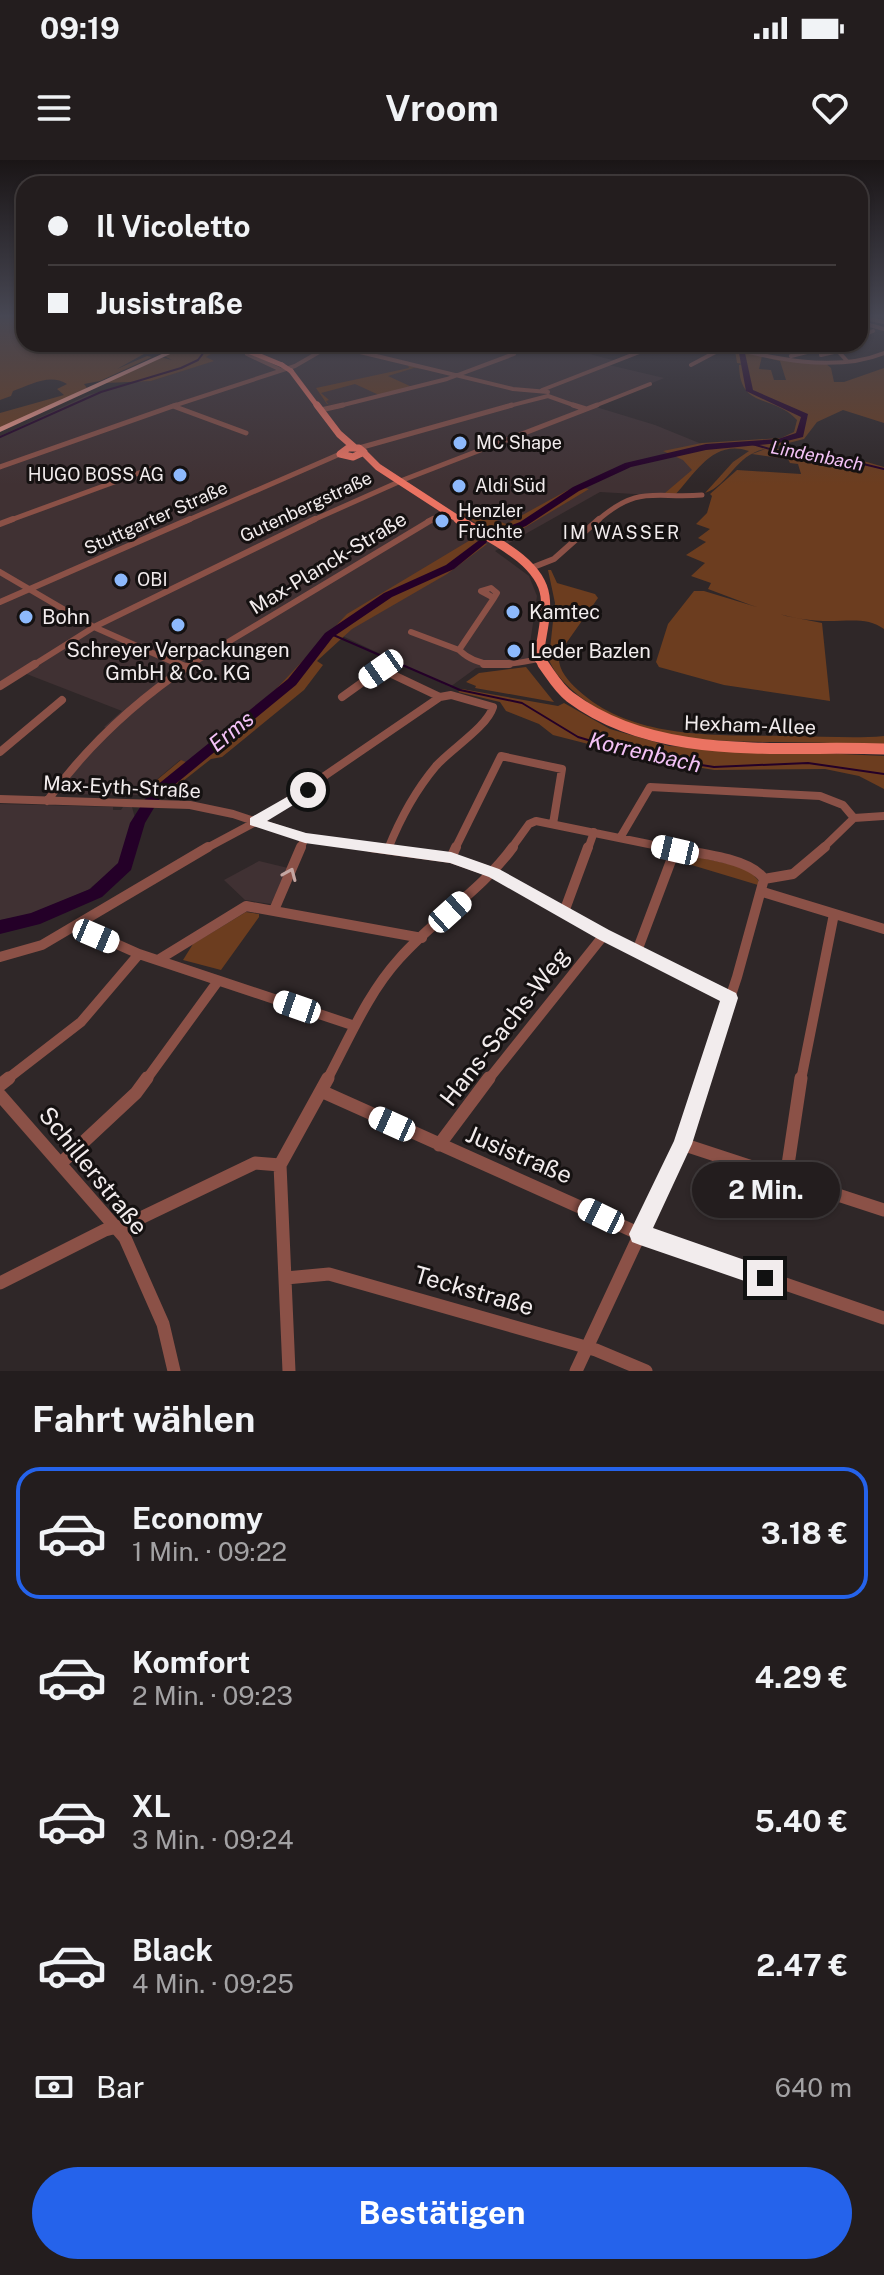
<!DOCTYPE html>
<html lang="de">
<head>
<meta charset="utf-8">
<style>
  body { margin:0; font-family:"Public Sans",sans-serif; background:#2f2a2b; color:#f1f3f6; height:100vh; display:flex; flex-direction:column; font-size:30px; white-space:nowrap }
  * { box-sizing:border-box; margin:0 }
  p { font-size:26px; color:#a3a2a4 }
  .icon { flex:none; width:44px; height:44px; fill:none; stroke:currentColor; stroke-width:2; stroke-linecap:round; stroke-linejoin:round }
  .map { position:relative; height:1211px; overflow:hidden }
  .sheet { display:flex; flex-direction:column; background:#231d1e; flex:1 }
  .sheet>* { flex:none }
  .top-card { position:absolute; left:16px; top:16px; width:852px; height:176px; border-radius:24px; box-shadow:0 2px 6px #0004,0 0 0 2px #403b3c; display:grid; align-content:center; height:176px; padding:0 32px; background:#231d1e }
  .end { position:absolute; width:36px; height:36px; margin:-18px; border:10px solid #f2eced; background:#111; box-shadow:0 0 0 4px #111 }
  .from { border-radius:50% }
  .bubble { position:absolute; height:56px; border-radius:28px; background:#231d1e; box-shadow:0 2px 6px #0004,0 0 0 2px #403b3c; font-size:26px; font-weight:700; line-height:56px; text-align:center }
  .car { position:absolute; width:24px; height:48px; margin:-24px -12px; border-radius:10px; box-shadow:0 0 6px 2px #0007; background:linear-gradient(#fff 24%,#345 0 40%,#fff 0 76%,#345 0 86%,#fff 0) }
  .top-card b { display:flex; align-items:center; gap:28px; height:76px; font-size:30px }
  .top-card b+b { border-top:2px solid #403b3c }
  .top-card i { width:20px; height:20px; background:#f1f3f6 }
  ul { padding:0; list-style:none }
  li { display:flex; align-items:center; gap:24px; height:132px; margin:0 16px 12px; padding:0 16px; border:4px solid transparent; border-radius:24px }
  li div { flex:1 }
  li b { display:block; font-size:30px }
  li em { font-style:normal; font-weight:700 }
  li.current { border-color:#2563eb }
  li>.icon { width:72px; height:72px; stroke-width:1.5 }
  h2 { padding:0 32px; font-size:36px; line-height:96px }
  .pay { display:flex; align-items:center; gap:20px; height:88px; padding:0 32px; font-size:30px }
  .pay p { margin-inline-start:auto }
  .button { display:flex; gap:16px; margin-top:auto; padding:16px 32px }
  .button a { flex:1; height:92px; border-radius:48px; background:#2563eb; color:#fff; font-size:32px; font-weight:700; line-height:92px; text-align:center }
  .status { display:flex; justify-content:space-between; align-items:center; height:56px; padding:0 40px; background:#231d1e; direction:ltr }
  .status svg { height:22px; fill:currentColor }
  header { display:flex; justify-content:space-between; align-items:center; height:104px; padding:0 32px; background:#231d1e; font-size:36px; font-weight:700 }
  .map>svg:first-child { display:block }
  .built { fill:#403133 }
  .green { fill:#6c3d1f }
  .lines { fill:none; stroke-linecap:round; stroke-linejoin:round }
  .stream { stroke:#240028; stroke-width:2 }
  .river { fill:#240028; fill-rule:evenodd }
  .minor-far5 { stroke:#8b5147; stroke-width:4 }
  .minor-far4 { stroke:#8b5147; stroke-width:5 }
  .minor-far3 { stroke:#8b5147; stroke-width:6 }
  .minor-far2 { stroke:#8b5147; stroke-width:8 }
  .minor-far1 { stroke:#8b5147; stroke-width:10 }
  .minor { stroke:#8b5147; stroke-width:13 }
  .major-far3 { stroke:#eb7362; stroke-width:5 }
  .major-far2 { stroke:#eb7362; stroke-width:7 }
  .major-far1 { stroke:#eb7362; stroke-width:9 }
  .major { stroke:#eb7362; stroke-width:11 }
  .highway { fill:#ef998a; fill-rule:evenodd }
  .major-bridge { stroke:#eb7362; stroke-width:5 }
  .oneway { stroke:#c4a6a2 }
  .route { fill:#f2eced }
  .poi-dot { fill:#8db9fc; stroke:#151111; stroke-width:3 }
  .labels { text-anchor:middle; stroke-width:6; stroke-linejoin:round; paint-order:stroke }
  .far-poi-label { font-size:18px; fill:#f2eced; stroke:#151111; text-anchor:start }
  .far-water-label { font-size:18px; font-style:italic; fill:#f4c2f7; stroke:#151111 }
  .far-street-label { font-size:18px; fill:#f2eced; stroke:#151111 }
  .far-neighbourhood-label { font-size:18px; letter-spacing:2px; fill:#f2eced; stroke:#151111 }
  .street-label { font-size:20px; fill:#f2eced; stroke:#151111 }
  .poi-label { font-size:20px; fill:#f2eced; stroke:#151111; text-anchor:start }
  .water-label { font-size:22px; font-style:italic; fill:#f4c2f7; stroke:#151111 }
  .near-street-label { font-size:24px; fill:#f2eced; stroke:#151111 }
</style>
</head>
<body>
<div class="status"><b>09:19</b><svg viewBox="0 0 49 12"><path d="M0 12V9h3v3zM5 12V6h3v6zM10 12V3h3v9zM15 12V0h3v12zM26 1h20v11H26zM47 4h2v5h-2z"/></svg></div>
<header><svg class="icon" aria-label="menu" viewBox="0 0 24 24"><path d="M4 6h16M4 12h16M4 18h16"/></svg>Vroom<svg class="icon" aria-label="heart" viewBox="0 0 24 24"><path d="M12 20l-8-8c-3-5 5-10 8-4 3-6 11-1 8 4z"/></svg></header>
<div class="map">
<svg width="884" height="1211" viewBox="0 0 884 1211">
  <rect width="100%" height="100%" fill="#2f2728"/>
  <path class="built" d="M 259,184 L 552,184 L 616,201 L 609,205 L 664,218 L 596,247 L 655,265 L 714,289 L 669,336 L 600,332 L 495,391 L 529,416 L 537,436 L 527,504 L 476,508 L 450,527 L 332,471 L 279,527 L 188,604 L 180,600 L 138,635 L 60,634 L 63,625 L 111,570 L 104,567 L 122,551 L 19,511 L 0,523 L 0,276 L 88,235 L 138,221 L 151,221 L 212,201 L 205,197 L 224,187 L 243,192 Z
    M 0,644 L 113,647 L 113,650 L 121,650 L 123,647 L 132,647 L 135,658 L 119,704 L 88,730 L 28,755 L 0,760 Z
    M 259,701 L 288,708 L 271,744 L 245,740 L 224,720 Z"/>
  <path class="green" d="M 0,155 L 24,155 L 24,184 L 184,184 L 158,194 L 154,193 L 160,187 L 158,186 L 117,209 L 147,196 L 152,197 L 100,221 L 84,224 L 87,228 L 0,269 L 0,253 L 64,235 L 57,229 L 67,224 C 50,213 30,225 13,231 L 11,236 L 0,240 Z
    M 192,184 L 230,184 L 247,190 L 243,192 L 223,187 L 206,197 L 214,201 L 151,221 L 105,223 L 161,197 L 172,200 L 164,196 Z
    M 735,190 L 762,196 L 759,209 L 771,210 L 774,220 L 786,220 L 780,201 L 767,198 L 824,202 L 831,208 L 834,222 L 844,222 L 884,208 L 884,263 L 843,250 L 817,262 L 804,279 L 773,287 L 785,292 L 853,298 L 884,307 L 884,469 C 867,456 844,462 823,461 C 785,460 743,442 708,429 L 711,423 L 691,416 L 705,403 L 686,395 L 706,382 L 698,378 L 710,369 L 696,364 L 707,353 L 712,336 L 710,334 L 737,310 L 801,314 L 798,304 L 790,303 L 788,299 L 752,294 L 765,289 C 736,294 729,325 705,333 L 733,302 L 749,291 C 714,279 696,312 675,335 L 665,333 L 692,310 L 683,300 L 663,291 L 702,283 L 781,278 L 794,272 L 797,260 C 772,233 740,250 739,205 L 743,204 L 737,203 Z
    M 408,205 L 424,209 L 414,208 L 388,216 L 412,227 L 379,235 L 355,224 L 321,233 L 329,240 L 326,241 L 328,244 L 350,242 L 327,244 L 316,228 L 409,208 Z
    M 584,328 L 589,329 L 504,380 L 461,354 L 468,349 L 506,364 L 568,330 Z
    M 472,379 L 487,384 L 447,414 L 352,469 L 317,501 L 323,505 L 304,530 L 222,597 L 211,599 L 164,636 L 140,634 L 181,600 L 188,603 L 277,528 L 347,454 Z
    M 548,410 L 551,410 L 557,423 L 595,434 L 598,438 L 560,492 L 550,489 L 555,443 Z
    M 694,431 L 704,431 L 786,456 L 822,463 L 830,541 L 724,525 L 659,507 L 656,502 L 668,464 Z
    M 546,491 L 559,494 C 557,509 568,521 578,530 C 633,581 721,575 791,576 C 822,576 853,579 884,576 L 884,586 C 813,579 741,586 671,576 C 629,570 556,535 546,491 Z
    M 526,507 L 554,542 L 475,528 L 476,526 L 466,522 L 479,513 Z
    M 462,529 L 558,546 L 564,543 L 610,569 L 669,586 L 884,596 L 884,629 L 859,616 L 825,609 L 714,610 L 643,598 L 553,575 L 539,564 L 506,551 L 500,542 L 458,532 Z
    M 684,694 L 747,708 L 758,720 L 758,725 L 675,700 Z
    M 246,752 L 259,754 L 259,757 L 221,810 L 183,800 L 193,784 Z"/>
  <g class="lines">
    <path class="stream" d="M 0,277 L 101,232 L 181,208 L 198,200 L 210,184
      M 749,283 L 780,292 L 830,296 L 884,309
      M 331,474 L 460,530 L 522,543 L 578,577 L 638,595 L 714,607 L 808,603 L 884,614"/>
    <path class="river" d="M 747,184 L 755,184 L 746,189 L 745,193 L 753,230 L 808,254 L 803,277 L 779,283 L 706,290 L 631,307 L 579,331 L 526,366 L 498,377 L 490,377 L 490,373 L 520,362 L 573,327 L 625,303 L 706,284 L 778,279 L 796,273 L 801,257 L 746,231 L 739,193 L 741,187 Z
      M 482,378 L 487,381 L 486,383 L 454,409 L 392,437 L 333,477 L 296,525 L 161,636 L 145,663 L 131,710 L 102,737 L 40,764 L 0,774 L 0,760 L 31,753 L 90,729 L 118,703 L 130,663 L 151,630 L 288,519 L 325,473 L 384,433 L 446,405 Z"/>
    <path class="minor-far5" d="M 860,157 L 884,162
      M 866,164 L 884,169
      M 860,176 L 873,171
      M 714,184 C 767,197 832,214 884,193
      M 331,185 L 513,229 L 548,232
      M 760,193 L 787,186
      M 247,194 L 281,210
      M 821,195 L 838,191
      M 791,196 L 823,188
      M 847,201 L 838,191 L 850,184
      M 691,205 L 725,187
      M 542,230 L 660,184
      M 170,247 L 295,206 L 333,184
      M 335,247 L 447,219 L 514,194 L 511,190 L 491,184
      M 505,247 L 548,236 L 579,247
      M 592,247 L 650,224"/>
    <path class="minor-far4" d="M 573,245 L 586,249
      M 173,246 L 246,273
      M 321,250 L 343,245
      M 359,288 L 512,245
      M 0,307 L 176,245
      M 150,309 L 158,310 L 152,314 L 139,313 Z
      M 8,361 L 139,313
      M 186,361 L 340,294
      M 311,361 L 403,320 L 597,245
      M 428,361 L 448,353
      M 597,361 C 639,324 654,339 702,335"/>
    <path class="minor-far3" d="M 0,364 L 13,359
      M 531,408 L 554,399 L 599,359
      M 0,412 L 94,467 L 182,506
      M 491,428 L 497,433 L 494,438 L 481,431 Z
      M 0,442 L 190,359
      M 411,472 L 459,490
      M 459,490 L 494,438
      M 459,490 C 482,512 511,504 539,499
      M 32,506 L 94,467 L 315,359
      M 188,506 L 433,359"/>
    <path class="minor-far2" d="M 178,504 L 187,508
      M 484,504 L 509,504
      M 0,526 L 35,504
      M 342,537 L 381,509 L 440,537
      M 0,592 L 62,540
      M 0,639 L 190,645 L 233,654 L 305,678 L 384,689
      M 47,641 C 87,586 134,542 191,504
      M 620,678 L 650,627 L 820,636 L 843,645 L 854,658
      M 205,689 L 263,658 L 440,537 L 451,535 L 493,547 C 487,567 451,589 436,606 C 415,631 400,659 388,689
      M 300,689 L 305,678
      M 455,689 L 501,596 L 562,609 L 553,664
      M 511,689 L 529,664 L 536,661 L 673,689
      M 588,689 L 594,672
      M 822,689 L 854,658 L 884,656"/>
    <path class="minor-far1" d="M 370,687 L 451,698 L 494,713 L 604,775 L 730,838
      M 663,687 C 689,692 750,697 764,719
      M 451,698 L 456,687
      M 764,719 L 793,714 L 825,687
      M 763,732 L 884,769
      M 274,750 L 301,687
      M 564,752 L 588,687
      M 76,766 L 139,794 L 355,866
      M 637,791 L 675,690
      M 0,797 L 42,785 L 208,687
      M 158,800 L 246,746 L 422,778
      M 6,920 L 81,862 L 139,794
      M 146,920 L 218,821
      M 327,920 C 349,879 368,833 399,799 C 435,758 481,731 513,687
      M 488,920 L 604,775
      M 703,920 L 737,817 L 764,719
      M 801,920 L 834,754"/>
    <path class="minor" d="M 0,925 L 9,918
      M 321,931 L 640,1074 L 884,1158
      M 0,935 L 125,1078 L 163,1164 L 174,1211
      M 682,984 L 884,1050
      M 439,985 L 489,918
      M 61,1003 L 136,933 L 147,918
      M 786,1018 L 801,918
      M 286,1118 L 329,1114 L 596,1190 L 646,1211
      M 0,1123 L 105,1070 L 128,1064 L 255,1003 L 280,1005
      M 289,1211 L 280,1005 L 328,918
      M 576,1211 L 682,984 L 704,918"/>
    <path class="major-far3" d="M 234,185 L 282,205
      M 291,211 L 318,247"/>
    <path class="major-far2" d="M 317,245 L 339,274 L 355,288
      M 348,288 L 359,288 L 364,292 L 353,297 L 340,294 Z
      M 364,293 L 378,307 L 461,361"/>
    <path class="major-far1" d="M 458,359 C 486,377 540,399 545,436 C 548,457 540,479 539,499 L 544,506"/>
    <path class="major" d="M 543,504 C 551,515 559,529 570,537 C 658,603 781,585 884,589"/>
    <path class="highway" d="M 184,184 L 192,184 L 0,272 L 0,267 Z
      M 247,184 L 238,188 L 235,186 Z"/>
    <path class="major-bridge" d="M 282,205 L 291,211"/>
  </g>
  <defs><path id="oneway-chevron" d="M-2-3.5L2.5 0L-2 3.5" fill="none" stroke-width="1.6" stroke-linecap="round" stroke-linejoin="round" transform="scale(2)"/></defs>
  <use class="oneway" href="#oneway-chevron" transform="translate(290 714) rotate(-67)"/>
  <linearGradient id="sky" x2="0" y2="1"><stop stop-color="#1a1516"/><stop offset="0.48" stop-color="#474753"/><stop offset="1" stop-color="#474753" stop-opacity="0"/></linearGradient>
  <rect width="884" height="325" fill="url(#sky)"/>
  <path class="route" d="M 308,625 L 313,626 L 313,633 L 267,661 L 306,673 L 451,692 L 499,709 L 609,770 L 736,833 L 738,838 L 692,984 L 653,1068 L 773,1110 L 776,1118 L 773,1125 L 765,1128 L 640,1085 L 632,1082 L 629,1074 L 674,981 L 720,841 L 598,779 L 489,717 L 450,703 L 305,683 L 250,665 L 250,658 Z"/>
  <g class="poi-dot">
    <circle cx="460" cy="283" r="8"/>
    <circle cx="180" cy="315" r="8"/>
    <circle cx="459" cy="326" r="8"/>
    <circle cx="442" cy="361" r="8"/>
    <circle cx="121" cy="420" r="8"/>
    <circle cx="513" cy="452" r="8"/>
    <circle cx="26" cy="457" r="8"/>
    <circle cx="178" cy="465" r="8"/>
    <circle cx="514" cy="491" r="8"/>
  </g>
  <g class="labels">
    <g class="far-poi-label">
      <text x="476" y="289">MC Shape</text>
      <text x="164" y="321" text-anchor="end">HUGO BOSS AG</text>
      <text x="475" y="332">Aldi Süd</text>
      <text x="458" y="357">Henzler<tspan x="458" dy="21">Früchte</tspan></text>
      <text x="137" y="426">OBI</text>
    </g>
    <g class="far-water-label">
      <text transform="translate(817 296) rotate(11)" y="6">Lindenbach</text>
    </g>
    <g class="far-street-label">
      <text transform="translate(306 347) rotate(-25)" y="6">Gutenbergstraße</text>
      <text transform="translate(156 358) rotate(-24)" y="6">Stuttgarter Straße</text>
    </g>
    <g class="far-neighbourhood-label">
      <text x="622" y="379">IM WASSER</text>
    </g>
    <g class="street-label">
      <text transform="translate(328 403) rotate(-31)" y="7">Max-Planck-Straße</text>
      <text transform="translate(750 565) rotate(2)" y="7">Hexham-Allee</text>
      <text transform="translate(122 627) rotate(3)" y="7">Max-Eyth-Straße</text>
    </g>
    <g class="poi-label">
      <text x="529" y="459">Kamtec</text>
      <text x="42" y="464">Bohn</text>
      <text x="178" y="497" text-anchor="middle">Schreyer Verpackungen<tspan x="178" dy="23">GmbH &amp; Co. KG</tspan></text>
      <text x="530" y="498">Leder Bazlen</text>
    </g>
    <g class="water-label">
      <text transform="translate(231 571) rotate(-39)" y="8">Erms</text>
      <text transform="translate(645 592) rotate(13)" y="8">Korrenbach</text>
    </g>
    <g class="near-street-label">
      <text transform="translate(505 867) rotate(-52)" y="8">Hans-Sachs-Weg</text>
      <text transform="translate(519 995) rotate(23)" y="8">Jusistraße</text>
      <text transform="translate(93 1011) rotate(51)" y="8">Schillerstraße</text>
      <text transform="translate(474 1131) rotate(16)" y="8">Teckstraße</text>
    </g>
  </g>
</svg>
<i class="end from" style="left:308px;top:630px"></i>
<i class="end" style="left:765px;top:1118px"></i>
<div class="bubble" style="left:692px;top:1002px;width:148px">2 Min.</div>
<i class="car" style="left:381px;top:509px;rotate:235deg"></i>
<i class="car" style="left:675px;top:690px;rotate:283deg"></i>
<i class="car" style="left:450px;top:752px;rotate:48deg"></i>
<i class="car" style="left:96px;top:776px;rotate:113deg"></i>
<i class="car" style="left:297px;top:847px;rotate:289deg"></i>
<i class="car" style="left:392px;top:964px;rotate:294deg"></i>
<i class="car" style="left:601px;top:1056px;rotate:296deg"></i>
<div class="top-card">
<b><i class="from"></i>Il Vicoletto</b>
<b><i></i>Jusistraße</b>
</div>
</div>
<section class="sheet">
<h2>Fahrt wählen</h2>
<ul>
<li class="current"><svg class="icon" aria-label="car" viewBox="0 0 24 24"><path d="M5 17H2v-5l4-1 3-4h7l3 4 3 1v5h-3M9 17h6M6 11h13"/><circle cx="7" cy="17" r="2"/><circle cx="17" cy="17" r="2"/></svg><div><b>Economy</b><p>1 Min. · 09:22</p></div><em>3.18 €</em></li>
<li><svg class="icon" aria-label="car" viewBox="0 0 24 24"><path d="M5 17H2v-5l4-1 3-4h7l3 4 3 1v5h-3M9 17h6M6 11h13"/><circle cx="7" cy="17" r="2"/><circle cx="17" cy="17" r="2"/></svg><div><b>Komfort</b><p>2 Min. · 09:23</p></div><em>4.29 €</em></li>
<li><svg class="icon" aria-label="car" viewBox="0 0 24 24"><path d="M5 17H2v-5l4-1 3-4h7l3 4 3 1v5h-3M9 17h6M6 11h13"/><circle cx="7" cy="17" r="2"/><circle cx="17" cy="17" r="2"/></svg><div><b>XL</b><p>3 Min. · 09:24</p></div><em>5.40 €</em></li>
<li><svg class="icon" aria-label="car" viewBox="0 0 24 24"><path d="M5 17H2v-5l4-1 3-4h7l3 4 3 1v5h-3M9 17h6M6 11h13"/><circle cx="7" cy="17" r="2"/><circle cx="17" cy="17" r="2"/></svg><div><b>Black</b><p>4 Min. · 09:25</p></div><em>2.47 €</em></li>
</ul>
<div class="pay"><svg class="icon" aria-label="cash" viewBox="0 0 24 24"><path d="M3 7h18v10H3z"/><circle cx="12" cy="12" r="2"/></svg>Bar<p>640 m</p></div>
<div class="button"><a>Bestätigen</a></div>
</section>
</body>
</html>
